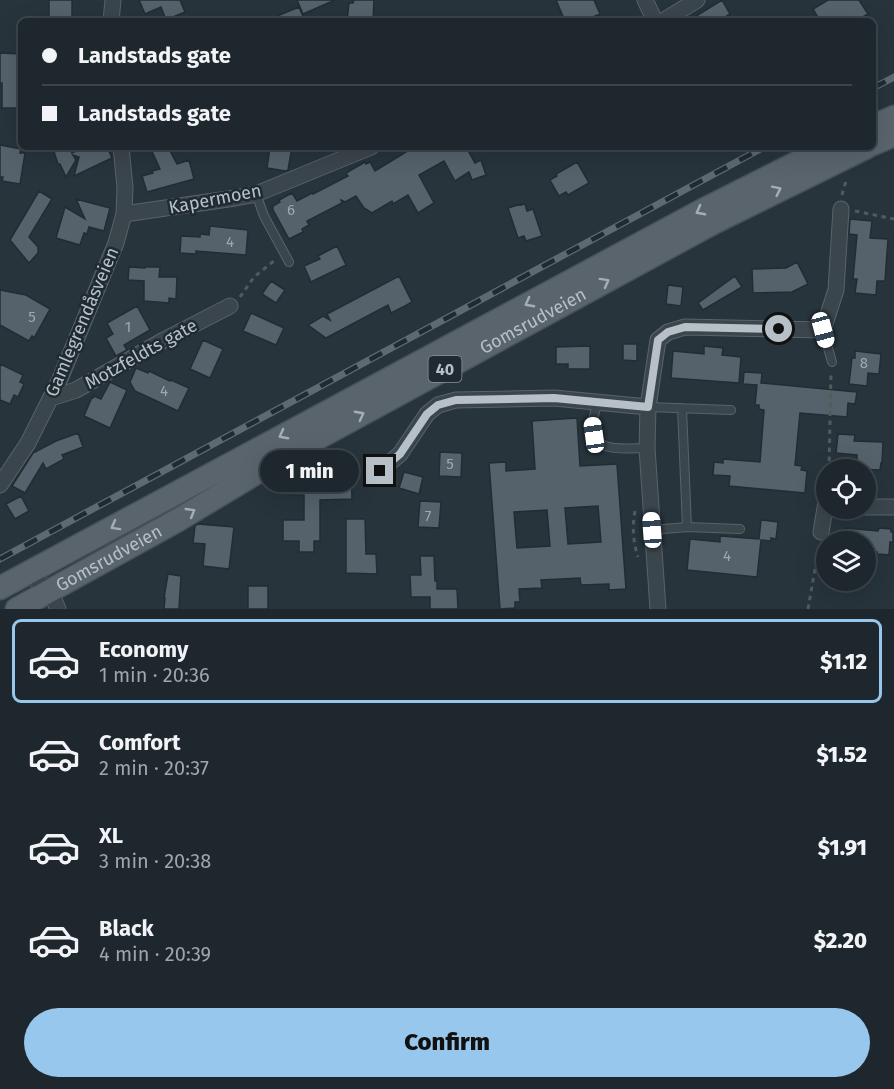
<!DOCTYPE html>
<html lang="en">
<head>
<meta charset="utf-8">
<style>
  body { margin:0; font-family:"Fira Sans",sans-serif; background:#252f35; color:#f1f3f6; height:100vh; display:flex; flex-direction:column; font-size:22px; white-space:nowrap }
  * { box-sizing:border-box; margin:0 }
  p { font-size:20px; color:#a0a5aa }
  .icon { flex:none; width:33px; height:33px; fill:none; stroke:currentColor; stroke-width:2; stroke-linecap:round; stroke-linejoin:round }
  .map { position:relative; height:609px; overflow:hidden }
  .details { display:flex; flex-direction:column; background:#1d272d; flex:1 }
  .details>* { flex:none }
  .hud { position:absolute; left:18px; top:18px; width:858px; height:132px; border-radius:9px; box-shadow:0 6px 24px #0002,0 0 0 2px #3b4449; display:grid; align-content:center; height:132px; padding:0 24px; background:#1d272d }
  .controls { position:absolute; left:816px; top:459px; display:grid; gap:12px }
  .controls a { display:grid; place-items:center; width:60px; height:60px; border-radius:50%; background:#1d272d; box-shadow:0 6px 24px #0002,0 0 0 2px #3b4449; font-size:30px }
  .end { position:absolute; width:27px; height:27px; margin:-14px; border:8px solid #b7c0c7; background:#111; box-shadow:0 0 0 3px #111 }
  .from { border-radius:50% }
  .bubble { position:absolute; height:42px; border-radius:21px; background:#1d272d; box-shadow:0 6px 24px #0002,0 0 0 2px #3b4449; font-size:20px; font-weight:800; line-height:42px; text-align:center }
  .car { position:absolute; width:18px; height:36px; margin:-18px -9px; border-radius:8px; box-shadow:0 0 4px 2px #0007; background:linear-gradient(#fff 24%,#345 0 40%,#fff 0 76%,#345 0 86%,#fff 0) }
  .hud b { display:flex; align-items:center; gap:21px; height:57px; font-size:22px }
  .hud b+b { border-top:2px solid #3b4449 }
  .hud i { width:15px; height:15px; background:#f1f3f6 }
  ul { padding:10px 0 0; list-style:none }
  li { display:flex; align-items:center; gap:18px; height:84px; margin:0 12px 9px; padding:0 12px; border:3px solid transparent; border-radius:9px }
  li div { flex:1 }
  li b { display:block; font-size:22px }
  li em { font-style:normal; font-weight:800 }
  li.current { border-color:#97c7ec }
  li>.icon { width:54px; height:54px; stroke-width:1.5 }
  .action { display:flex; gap:12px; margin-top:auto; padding:12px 24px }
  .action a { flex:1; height:69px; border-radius:36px; background:#97c7ec; color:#111; font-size:24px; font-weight:800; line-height:69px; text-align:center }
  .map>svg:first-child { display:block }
  .building { fill:#55626b; stroke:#222c33; stroke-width:1.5; fill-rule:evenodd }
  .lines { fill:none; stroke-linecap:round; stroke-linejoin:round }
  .lane-casing { stroke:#59636a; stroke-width:10 }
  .street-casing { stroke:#59636a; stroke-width:17 }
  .primary-casing { stroke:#475158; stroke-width:25 }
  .path { stroke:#4b5e5c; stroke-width:3; stroke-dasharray:4.5 4.5; stroke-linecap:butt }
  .lane { stroke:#3b454c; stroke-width:8 }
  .street { stroke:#3b454c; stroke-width:15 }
  .primary { stroke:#59646c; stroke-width:22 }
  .rail-casing { stroke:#5d6a72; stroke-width:7 }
  .rail { stroke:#202a31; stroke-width:4.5; stroke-dasharray:14; stroke-linecap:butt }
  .oneway { stroke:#a4aeb5 }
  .route { stroke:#b7c0c7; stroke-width:8 }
  .labels { text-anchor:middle; stroke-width:5; stroke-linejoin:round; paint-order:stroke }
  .number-label { font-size:15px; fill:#9ea8b0 }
  .shield { fill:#202a31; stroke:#8a939a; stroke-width:1.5 }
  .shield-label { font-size:16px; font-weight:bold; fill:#b7c0c7 }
  .street-label { font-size:18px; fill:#b7c0c7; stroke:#202a31 }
</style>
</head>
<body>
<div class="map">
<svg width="894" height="609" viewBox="0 0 894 609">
  <rect width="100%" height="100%" fill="#27343c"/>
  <path class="building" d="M 49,0 L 72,0 L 72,21 L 49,21 Z
    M 139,0 L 180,0 L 185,12 L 166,20 L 161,7 L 145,14 Z
    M 297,0 L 335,0 L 303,14 Z
    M 354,0 L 374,0 L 373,21 L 347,21 L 349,3 L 353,3 Z
    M 556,0 L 594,0 L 600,14 L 583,21 L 565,21 Z
    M 722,0 L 730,14 L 719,21 L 688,21 Z
    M 828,0 L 859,0 L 868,14 L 856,21 L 820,21 L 813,9 Z
    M 299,7 L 305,21 L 265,21 Z
    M 0,53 L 21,54 L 21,108 L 2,108 L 2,83 L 0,83 Z
    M 0,145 L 21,149 L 20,153 L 25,153 L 20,184 L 2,181 L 3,177 L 0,177 Z
    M 65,147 L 70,147 L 72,153 L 84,147 L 107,147 L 112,158 L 74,176 L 79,157 L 73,155 L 76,160 L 66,177 L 60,164 L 58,164 L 54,152 Z
    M 150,147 L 168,147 L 177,164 L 189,160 L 194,179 L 147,192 L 142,176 L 153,173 L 152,171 L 160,169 Z
    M 270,147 L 292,147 L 288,170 L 286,171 L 267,168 Z
    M 414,147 L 466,147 L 475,163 L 481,160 L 486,175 L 472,180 L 469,172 L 455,181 L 444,161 L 419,175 L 434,203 L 418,213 L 408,195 L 393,204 L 392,201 L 372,213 L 364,208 L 356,196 L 345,202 L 341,200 L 342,203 L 307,221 L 309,225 L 302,229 L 303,232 L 289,239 L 272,208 L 273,208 L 273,206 L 280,202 L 279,200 L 292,193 L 297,201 L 312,193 L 313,194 L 348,176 L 346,173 L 365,162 L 366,164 L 370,162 L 375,171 Z
    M 577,162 L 589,183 L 568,195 L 566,192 L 559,196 L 550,180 L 557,176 L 556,174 Z
    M 39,191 L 52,199 L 29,237 L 38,247 L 38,253 L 29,263 L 10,240 Z
    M 76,199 L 110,208 L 104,231 L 89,227 L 87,234 L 84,233 L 80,245 L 56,238 L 65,207 L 85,219 Z
    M 521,204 L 521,205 L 525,204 L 527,211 L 533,209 L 542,236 L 526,241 L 524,236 L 518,238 L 508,208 Z
    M 850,219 L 872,221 L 870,238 L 888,239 L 885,281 L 877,281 L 876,295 L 855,293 L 857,279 L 853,279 L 857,235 L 849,234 Z
    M 210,226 L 248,230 L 246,255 L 196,251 L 196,254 L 180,253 L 181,236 L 200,237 L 200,234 L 209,235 Z
    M 337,246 L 346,265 L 311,282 L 304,266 L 320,259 L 318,256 Z
    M 797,262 L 808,284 L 792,292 L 753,293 L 752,269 L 786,268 Z
    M 129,267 L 145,268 L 145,267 L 160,267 L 159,277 L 177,277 L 176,299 L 169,298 L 169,303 L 144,301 L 144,281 L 128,280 Z
    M 399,276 L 412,302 L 405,306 L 391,313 L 388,305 L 326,338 L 308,325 L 323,316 L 330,320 L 327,314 Z
    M 735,276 L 742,287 L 703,310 L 698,303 Z
    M 271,281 L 285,290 L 276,303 L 262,294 Z
    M 668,285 L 683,287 L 681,306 L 666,304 Z
    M 0,290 L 26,295 L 50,309 L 34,338 L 32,336 L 29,341 L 0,325 Z
    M 137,306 L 150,330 L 124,345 L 127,350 L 116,356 L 106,338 L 113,334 L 107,323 Z
    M 251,313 L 284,328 L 276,345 L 243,331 Z
    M 203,340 L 223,349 L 210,378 L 190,369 Z
    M 623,344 L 637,344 L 637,361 L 623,360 Z
    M 590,346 L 590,369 L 568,369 L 568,364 L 556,364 L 556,347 Z
    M 704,346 L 723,348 L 722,355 L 741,357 L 739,383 L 671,378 L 673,351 L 704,354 Z
    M 855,351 L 881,354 L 879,374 L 868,373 L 867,386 L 849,384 L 852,358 L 855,358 Z
    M 0,364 L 23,375 L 20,382 L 24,384 L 18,397 L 14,395 L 10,404 L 0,400 Z
    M 136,368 L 148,373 L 149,371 L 170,381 L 171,380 L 189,388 L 178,411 L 135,391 L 130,382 Z
    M 744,372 L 762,373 L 761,383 L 857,392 L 855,404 L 848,403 L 847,417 L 800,413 L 795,465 L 802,466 L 801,470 L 807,471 L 805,493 L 729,486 L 730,476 L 713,475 L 714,462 L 723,463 L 723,459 L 760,462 L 764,410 L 759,409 L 759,405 L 755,405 L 757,385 L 743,384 Z
    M 110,382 L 127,390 L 110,428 L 84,416 L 92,397 L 93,398 L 94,396 L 101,399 Z
    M 577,418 L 580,466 L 617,464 L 626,589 L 609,590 L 609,584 L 581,585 L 580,578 L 541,580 L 542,588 L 519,589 L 520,602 L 515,602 L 515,608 L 500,609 L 489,463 L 506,462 L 506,471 L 535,469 L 532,421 ZM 598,506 L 601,542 L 568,544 L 565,508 ZM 547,510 L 550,546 L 517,548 L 514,512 Z
    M 78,433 L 83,447 L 62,455 L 64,459 L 46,469 L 43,463 L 25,493 L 12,486 L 33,453 L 56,441 Z
    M 838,434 L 855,435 L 854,441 L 883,442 L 882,463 L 881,463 L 880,470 L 857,469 L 857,455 L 836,453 Z
    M 440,452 L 462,453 L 461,477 L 439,476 Z
    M 351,471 L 352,499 L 320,500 L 320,541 L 314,541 L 314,552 L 299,552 L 299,541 L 283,541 L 283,520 L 304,520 L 304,495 L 291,495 L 290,482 L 311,481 L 310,473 Z
    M 404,472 L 423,477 L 419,494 L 399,488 Z
    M 21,496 L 29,511 L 15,519 L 6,504 Z
    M 420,501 L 441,502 L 439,528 L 418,527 Z
    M 346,519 L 365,519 L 366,554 L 376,554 L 377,574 L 346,573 Z
    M 761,520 L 778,522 L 776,539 L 771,538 L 771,541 L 761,540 L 757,577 L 687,570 L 690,539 L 720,542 L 720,536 L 759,539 Z
    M 198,524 L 234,527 L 229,569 L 203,566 L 205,544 L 193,543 L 195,526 Z
    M 845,528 L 878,531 L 879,528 L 891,529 L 891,532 L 893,532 L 893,542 L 890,542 L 889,555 L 877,554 L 877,552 L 874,552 L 874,549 L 866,548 L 866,542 L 844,542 Z
    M 420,556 L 434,556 L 435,581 L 437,581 L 437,589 L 457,589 L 458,609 L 430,609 L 430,597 L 411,597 L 410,575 L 421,575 Z
    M 168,574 L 181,576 L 179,609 L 164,609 L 165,598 L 164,598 Z
    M 248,586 L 268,586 L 268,609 L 248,609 Z"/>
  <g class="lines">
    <defs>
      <path id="lane" d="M 256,194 L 264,216 L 289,262
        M 823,330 L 832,362
        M 598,402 C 596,408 594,414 593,421 C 589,455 624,448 647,448
        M 648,407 L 731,410
        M 682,408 L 687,527
        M 652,530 L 687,527 L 740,529"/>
      <path id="street" d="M 645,0 L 655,21
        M 111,21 L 113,0
        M 663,21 L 697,0
        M 124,214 L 235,198 L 256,194 L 371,147
        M 51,398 L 76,390 L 164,340 L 230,306
        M 380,471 L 400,454 L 427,414 L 438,405 L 456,400 L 554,398 L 648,407
        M 0,485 L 28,443 L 60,379 L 116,243 L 124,214 L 125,187 L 121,147
        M 866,507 L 894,507
        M 821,532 L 826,502
        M 28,573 L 50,591 L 58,609
        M 658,609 L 647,448 L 648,407 L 658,340 L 668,332 L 685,327 L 823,330 L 836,290 L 841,209"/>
      <g id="primary">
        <path d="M 873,126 L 894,117"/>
        <path d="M 873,144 L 894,135"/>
        <path d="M 0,588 L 703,210 L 828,147"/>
        <path id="s1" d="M 17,609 L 178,520 L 281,458 L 329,432 L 711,224 L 867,147"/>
      </g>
    </defs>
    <use href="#lane" class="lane-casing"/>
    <use href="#street" class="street-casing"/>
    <use href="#primary" class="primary-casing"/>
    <path class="path" d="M 842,195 L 844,187 L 847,179
      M 855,211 L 894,219
      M 240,297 L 254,277 L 275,260
      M 829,470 L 831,372
      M 635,511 C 632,527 633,541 638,557
      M 808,609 L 819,546"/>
    <use href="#lane" class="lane"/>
    <use href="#street" class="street"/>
    <use href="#primary" class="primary"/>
    <defs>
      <path id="rail" d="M 873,88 L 894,77
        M 0,559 L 764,147"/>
    </defs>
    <use href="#rail" class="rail-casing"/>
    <use href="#rail" class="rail"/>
  </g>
  <defs><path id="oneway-chevron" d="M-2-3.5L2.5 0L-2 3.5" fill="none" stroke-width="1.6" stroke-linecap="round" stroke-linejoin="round" transform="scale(1.5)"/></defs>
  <g class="oneway">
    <use href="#oneway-chevron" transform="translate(777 190) rotate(-26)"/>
    <use href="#oneway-chevron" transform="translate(700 211) rotate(152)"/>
    <use href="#oneway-chevron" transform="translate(605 282) rotate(-29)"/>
    <use href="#oneway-chevron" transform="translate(529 303) rotate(152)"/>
    <use href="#oneway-chevron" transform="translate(360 415) rotate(-28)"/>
    <use href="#oneway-chevron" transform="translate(283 435) rotate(152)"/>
    <use href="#oneway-chevron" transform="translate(191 512) rotate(-31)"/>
    <use href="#oneway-chevron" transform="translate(115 526) rotate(151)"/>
  </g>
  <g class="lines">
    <path class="route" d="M 380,471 L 400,454 L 427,414 L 438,405 L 456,400 L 554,398 L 648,407 L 658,340 L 668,332 L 685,327 L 779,329"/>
  </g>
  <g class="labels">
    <g class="number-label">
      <text x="291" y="215">6</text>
      <text x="230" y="247">4</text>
      <text x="32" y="322">5</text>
      <text x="128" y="332">1</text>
      <text x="864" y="368">8</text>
      <text x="164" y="396">4</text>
      <text x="450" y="469">5</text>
      <text x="428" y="521">7</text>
      <text x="727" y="561">4</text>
    </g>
    <rect class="shield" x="428.5" y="356" width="33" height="26" rx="4.5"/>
    <g class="shield-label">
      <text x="445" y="375">40</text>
    </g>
    <g class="street-label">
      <text transform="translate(215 199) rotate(-11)" y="6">Kapermoen</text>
      <text dy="6" stroke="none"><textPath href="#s1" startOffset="591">Gomsrudveien</textPath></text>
      <text transform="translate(82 322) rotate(-67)" y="6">Gamlegrendåsveien</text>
      <text transform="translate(141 354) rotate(-29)" y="6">Motzfeldts gate</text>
      <text dy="6" stroke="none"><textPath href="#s1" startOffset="105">Gomsrudveien</textPath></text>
    </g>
  </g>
</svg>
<div class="controls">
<a><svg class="icon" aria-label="locate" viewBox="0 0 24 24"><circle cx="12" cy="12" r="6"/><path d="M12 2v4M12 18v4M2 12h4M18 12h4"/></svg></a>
<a><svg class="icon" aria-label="layers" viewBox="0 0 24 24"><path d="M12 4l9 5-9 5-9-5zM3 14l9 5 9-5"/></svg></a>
</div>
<i class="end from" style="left:779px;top:329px"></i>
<i class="end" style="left:380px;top:471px"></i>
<div class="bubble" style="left:260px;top:450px;width:99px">1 min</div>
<i class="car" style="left:823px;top:330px;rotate:165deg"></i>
<i class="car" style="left:594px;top:435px;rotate:352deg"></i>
<i class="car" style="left:652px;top:530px;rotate:356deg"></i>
<div class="hud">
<b><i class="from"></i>Landstads gate</b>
<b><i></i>Landstads gate</b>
</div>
</div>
<section class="details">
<ul>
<li class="current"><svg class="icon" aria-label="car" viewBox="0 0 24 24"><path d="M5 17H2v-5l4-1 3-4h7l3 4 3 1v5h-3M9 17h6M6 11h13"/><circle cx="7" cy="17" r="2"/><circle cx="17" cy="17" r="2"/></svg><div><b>Economy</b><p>1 min · 20:36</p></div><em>$1.12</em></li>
<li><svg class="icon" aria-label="car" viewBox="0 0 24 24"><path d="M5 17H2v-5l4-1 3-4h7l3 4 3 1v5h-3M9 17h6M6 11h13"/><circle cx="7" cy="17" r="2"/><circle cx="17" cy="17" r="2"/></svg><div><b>Comfort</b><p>2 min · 20:37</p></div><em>$1.52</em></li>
<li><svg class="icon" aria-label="car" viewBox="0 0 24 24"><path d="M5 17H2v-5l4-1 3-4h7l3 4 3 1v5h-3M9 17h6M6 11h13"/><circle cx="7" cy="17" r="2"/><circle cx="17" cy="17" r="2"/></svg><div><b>XL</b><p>3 min · 20:38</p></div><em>$1.91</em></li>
<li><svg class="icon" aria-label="car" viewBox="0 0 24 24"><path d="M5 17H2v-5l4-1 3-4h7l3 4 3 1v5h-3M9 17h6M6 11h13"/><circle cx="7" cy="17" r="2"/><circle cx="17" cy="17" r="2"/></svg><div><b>Black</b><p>4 min · 20:39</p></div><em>$2.20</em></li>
</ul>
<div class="action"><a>Confirm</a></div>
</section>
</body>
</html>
